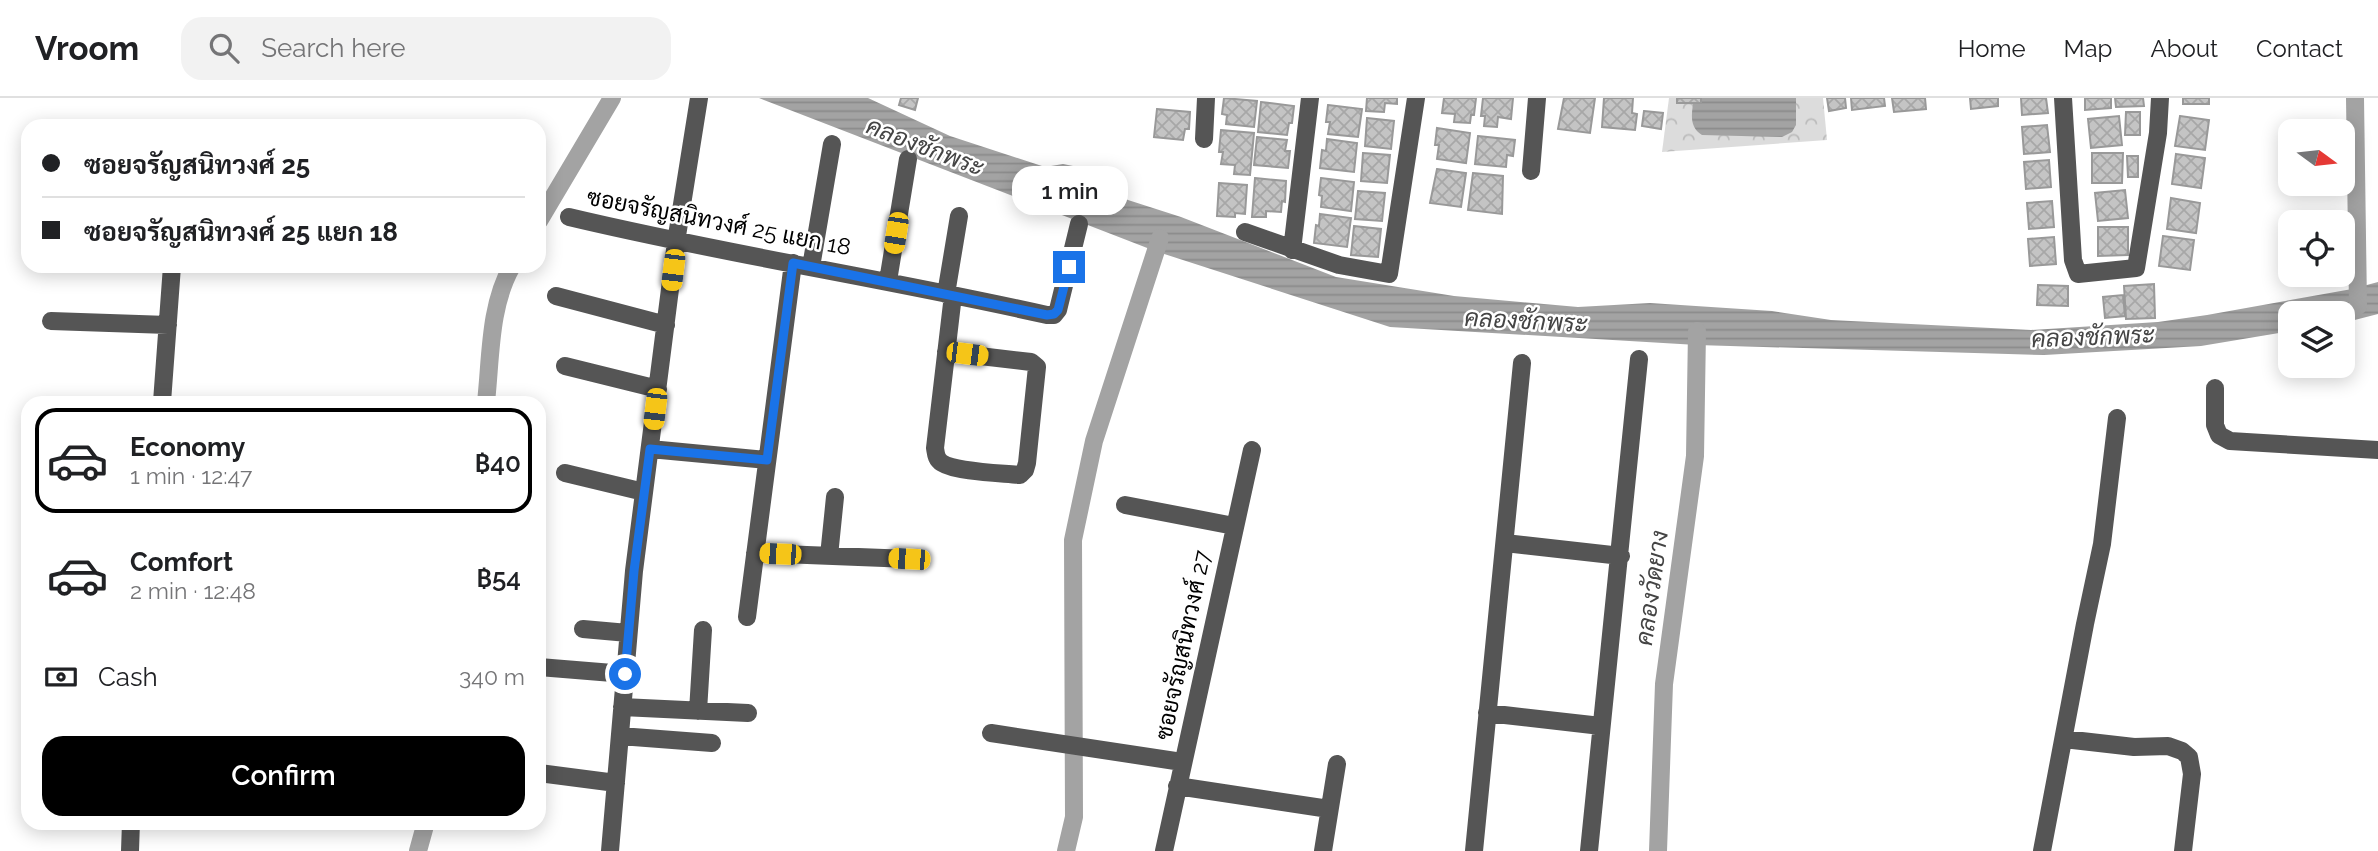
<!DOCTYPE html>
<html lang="en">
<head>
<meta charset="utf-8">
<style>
  body { margin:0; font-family:Raleway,Sarabun,sans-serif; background:#f2f2f2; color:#202124; height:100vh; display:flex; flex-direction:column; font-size:26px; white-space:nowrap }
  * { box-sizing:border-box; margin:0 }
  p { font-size:23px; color:#757577 }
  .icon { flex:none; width:38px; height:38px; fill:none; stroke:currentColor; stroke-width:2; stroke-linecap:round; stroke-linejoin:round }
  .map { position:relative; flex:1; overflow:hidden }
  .details { position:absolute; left:21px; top:298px; width:525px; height:434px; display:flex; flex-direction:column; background:#fff; border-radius:21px; box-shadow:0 4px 18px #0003 }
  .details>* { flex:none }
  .guide { position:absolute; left:21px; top:21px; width:525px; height:154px; border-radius:21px; box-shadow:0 4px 18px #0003; display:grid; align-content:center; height:154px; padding:0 21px; background:#fff }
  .needle { width:46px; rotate:105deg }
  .fabs { position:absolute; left:2278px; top:21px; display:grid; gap:14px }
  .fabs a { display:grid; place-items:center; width:77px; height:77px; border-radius:14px; background:#fff; box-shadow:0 4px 18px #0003; font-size:35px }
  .end { position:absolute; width:32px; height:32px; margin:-16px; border:9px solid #1a73e8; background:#fff; box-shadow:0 0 0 4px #fff }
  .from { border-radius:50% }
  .bubble { position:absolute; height:49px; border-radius:21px; background:#fff; box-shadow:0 4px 18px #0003; font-size:23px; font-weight:600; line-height:49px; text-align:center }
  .car { position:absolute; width:21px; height:42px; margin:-21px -10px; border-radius:9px; box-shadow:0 0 5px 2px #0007; background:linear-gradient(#f5c518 24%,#345 0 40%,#f5c518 0 76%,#345 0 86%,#f5c518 0) }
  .guide b { display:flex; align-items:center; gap:24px; height:66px; font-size:26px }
  .guide b+b { border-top:2px solid #e0e0e0 }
  .guide i { width:18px; height:18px; background:#202124 }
  ul { padding:12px 0 0; list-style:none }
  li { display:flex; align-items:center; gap:21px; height:105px; margin:0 14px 10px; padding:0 7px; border:4px solid transparent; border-radius:21px }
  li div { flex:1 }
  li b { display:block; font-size:26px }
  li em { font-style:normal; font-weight:600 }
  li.on { border-color:#000 }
  li>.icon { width:63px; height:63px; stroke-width:1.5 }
  .pay { display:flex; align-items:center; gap:18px; height:77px; padding:0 21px; font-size:26px }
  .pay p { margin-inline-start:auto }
  .action { display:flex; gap:14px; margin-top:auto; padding:14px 21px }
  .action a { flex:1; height:80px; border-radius:21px; background:#000; color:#fff; font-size:28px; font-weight:600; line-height:80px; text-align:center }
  header { display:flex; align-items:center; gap:42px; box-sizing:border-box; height:98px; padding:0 35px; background:#fff; border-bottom:2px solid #e0e0e0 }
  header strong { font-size:33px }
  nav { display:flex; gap:38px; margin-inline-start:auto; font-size:24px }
  .search { width:490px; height:63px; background:#f2f2f2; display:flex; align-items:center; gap:18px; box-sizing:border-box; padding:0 24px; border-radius:21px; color:#757577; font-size:26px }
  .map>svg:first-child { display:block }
  .forest { fill:url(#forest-crowns) }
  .water { fill:url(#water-rules) }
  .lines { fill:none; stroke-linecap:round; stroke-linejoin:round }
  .canal { stroke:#a3a3a3; stroke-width:18 }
  .building { fill:url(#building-cross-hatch); stroke:#999; stroke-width:2 }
  .minor { stroke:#555; stroke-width:18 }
  .route { stroke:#1a73e8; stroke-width:9 }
  .labels { text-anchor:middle; stroke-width:5; stroke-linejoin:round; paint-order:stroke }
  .street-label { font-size:23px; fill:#000; stroke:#fff }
  .water-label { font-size:24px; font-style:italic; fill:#444; stroke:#fff }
</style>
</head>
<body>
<header>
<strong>Vroom</strong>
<div class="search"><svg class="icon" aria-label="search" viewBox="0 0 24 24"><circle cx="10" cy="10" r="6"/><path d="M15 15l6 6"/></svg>Search here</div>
<nav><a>Home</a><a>Map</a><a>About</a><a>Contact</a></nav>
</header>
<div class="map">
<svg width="2378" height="753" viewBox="0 0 2378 753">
  <defs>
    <pattern id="forest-crowns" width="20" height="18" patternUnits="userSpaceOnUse" patternTransform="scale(1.75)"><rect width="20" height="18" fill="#dcdcdc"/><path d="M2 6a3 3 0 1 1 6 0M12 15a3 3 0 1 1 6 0" fill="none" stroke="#bbb"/></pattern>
    <pattern id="water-rules" width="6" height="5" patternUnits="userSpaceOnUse" patternTransform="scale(1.75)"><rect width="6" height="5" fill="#a3a3a3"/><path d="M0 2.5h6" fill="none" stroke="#8b8b8b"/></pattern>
    <pattern id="building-cross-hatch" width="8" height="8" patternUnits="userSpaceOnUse" patternTransform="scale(1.75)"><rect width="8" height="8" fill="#c4c4c4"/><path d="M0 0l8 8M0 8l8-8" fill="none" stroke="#a7a7a7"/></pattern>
  </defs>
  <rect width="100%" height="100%" fill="#fff"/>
  <path class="forest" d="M 1669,0 L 1823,0 L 1827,42 L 1662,54 Z"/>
  <path class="water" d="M 759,0 L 868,0 L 950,38 L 1045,69 L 1063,66 L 1073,68 L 1091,86 L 1128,102 L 1181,119 L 1336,179 L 1454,198 L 1578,209 L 1650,205 L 1772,213 L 1831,222 L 2031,232 L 2158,224 L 2207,217 L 2352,191 L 2378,184 L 2378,216 L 2343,225 L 2343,215 L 2291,215 L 2291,233 L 2201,248 L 2044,257 L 1697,247 L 1390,229 L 1155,153 Z
    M 1694,0 L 1796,0 L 1796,27 L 1792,34 L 1782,39 L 1702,37 C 1688,28 1692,14 1694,0 Z"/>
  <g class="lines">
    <path class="canal" d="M 2355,0 L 2358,208
      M 539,123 L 612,0
      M 486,304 C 491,260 489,208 512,168
      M 418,753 L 426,724
      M 1066,753 L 1074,719 L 1073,442 L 1094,343 L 1160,140
      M 1658,753 L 1664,586 L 1695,358 L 1697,233"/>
  </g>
  <path class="building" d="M 901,0 L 918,0 L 915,12 L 899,7 Z
    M 1224,0 L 1257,3 L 1254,29 L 1226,26 L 1227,17 L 1222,16 Z
    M 1367,0 L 1397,0 L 1397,6 L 1385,5 L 1384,14 L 1366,13 Z
    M 1444,0 L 1476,0 L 1474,17 L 1471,17 L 1470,25 L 1454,24 L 1455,16 L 1442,15 Z
    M 1483,0 L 1513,0 L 1511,21 L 1498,19 L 1497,29 L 1484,28 L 1485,18 L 1481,18 Z
    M 1564,0 L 1595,0 L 1590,35 L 1558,31 Z
    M 1604,0 L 1633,0 L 1632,15 L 1637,16 L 1635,32 L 1602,29 Z
    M 1677,0 L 1701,0 L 1701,5 L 1677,5 Z
    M 1827,0 L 1845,0 L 1846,10 L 1829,13 Z
    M 1851,0 L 1884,0 L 1885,8 L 1852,12 Z
    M 1892,0 L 1925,0 L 1926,11 L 1894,14 Z
    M 1970,0 L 1998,0 L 1998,8 L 1971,11 Z
    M 2021,0 L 2046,0 L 2048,15 L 2022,17 Z
    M 2085,0 L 2111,0 L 2111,10 L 2085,12 Z
    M 2115,0 L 2143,0 L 2144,8 L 2116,9 Z
    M 2183,0 L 2209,0 L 2209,6 L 2183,6 Z
    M 1261,4 L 1294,8 L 1292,25 L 1289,25 L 1287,37 L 1258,34 Z
    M 1328,7 L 1362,11 L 1358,39 L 1328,36 L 1330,24 L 1326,24 Z
    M 1157,11 L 1190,14 L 1189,31 L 1185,31 L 1183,42 L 1154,39 Z
    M 1644,13 L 1663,15 L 1661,31 L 1642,28 Z
    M 2126,14 L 2140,14 L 2140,37 L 2125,37 Z
    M 2119,18 L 2122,47 L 2091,50 L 2088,21 Z
    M 2180,18 L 2209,22 L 2205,52 L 2175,48 Z
    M 1367,20 L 1394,23 L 1391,51 L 1365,48 Z
    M 2047,27 L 2050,54 L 2024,56 L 2022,29 Z
    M 1437,30 L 1470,35 L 1466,65 L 1437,61 L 1439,47 L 1435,47 Z
    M 1221,32 L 1254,35 L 1250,77 L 1234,76 L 1235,67 L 1221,66 L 1223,54 L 1219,54 Z
    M 1478,38 L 1515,42 L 1513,58 L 1507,57 L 1506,69 L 1475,66 Z
    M 1257,39 L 1287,42 L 1285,53 L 1290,53 L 1288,70 L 1254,67 Z
    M 1327,41 L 1357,45 L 1354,74 L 1320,70 L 1322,52 L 1326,53 Z
    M 1363,55 L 1390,57 L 1387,85 L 1361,83 Z
    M 2092,55 L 2123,55 L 2122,85 L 2092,85 Z
    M 2176,56 L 2205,60 L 2201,90 L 2172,86 Z
    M 2127,58 L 2138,58 L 2138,79 L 2128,79 Z
    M 2049,62 L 2051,89 L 2026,91 L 2024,64 Z
    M 1437,71 L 1466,75 L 1461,109 L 1430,105 Z
    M 1473,75 L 1503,78 L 1502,116 L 1468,112 Z
    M 1255,80 L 1286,83 L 1285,104 L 1282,103 L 1281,114 L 1266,113 L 1266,119 L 1252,119 Z
    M 1321,80 L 1354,84 L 1351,113 L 1321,109 L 1322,98 L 1319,97 Z
    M 1219,85 L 1247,87 L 1245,116 L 1235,115 L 1235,119 L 1217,118 Z
    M 2125,92 L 2128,120 L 2098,123 L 2095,95 Z
    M 1358,93 L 1385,95 L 1382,123 L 1355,121 Z
    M 2171,100 L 2200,105 L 2196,135 L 2167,131 Z
    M 2052,103 L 2054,129 L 2029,131 L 2027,105 Z
    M 1320,116 L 1351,120 L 1347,149 L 1314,145 L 1316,127 L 1319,128 Z
    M 1354,128 L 1381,131 L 1378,159 L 1351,157 Z
    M 2098,129 L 2128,129 L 2128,157 L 2098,158 Z
    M 2163,138 L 2194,142 L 2190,172 L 2159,168 Z
    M 2054,139 L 2056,166 L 2030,168 L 2028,141 Z
    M 2154,186 L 2155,220 L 2126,221 L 2124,188 Z
    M 2038,187 L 2068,188 L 2068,208 L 2037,207 Z
    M 2123,197 L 2125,218 L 2105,220 L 2103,199 Z"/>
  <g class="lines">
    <path class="minor" d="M 2063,0 L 2073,162 L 2078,176 L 2136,170 L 2158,35 L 2160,0
      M 1204,41 L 1206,0
      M 1531,73 L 1537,0
      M 569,119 C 728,157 888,181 1047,217 L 1054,217 L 1058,212 L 1079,126
      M 1245,134 L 1339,167 L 1389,176 L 1416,0
      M 1292,152 L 1310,0
      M 811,169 L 832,46
      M 888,183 L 908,61
      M 946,196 L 959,118
      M 556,198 L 666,227
      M 51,223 L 168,227
      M 946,254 L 1031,264 L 1037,269 L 1027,365 L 1025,372 L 1020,377 C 1001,375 956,374 942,365 C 936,361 936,356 935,350 L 953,197
      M 565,268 L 658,291
      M 2215,290 L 2215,327 L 2219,337 L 2230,343 L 2378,352
      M 162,304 L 172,168
      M 650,351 L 767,362
      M 565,375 L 644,394
      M 1125,407 L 1234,428
      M 1505,445 L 1621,458
      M 755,455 L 910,461
      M 829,458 L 835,399
      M 747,519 L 793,165
      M 583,531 L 628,535
      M 539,569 L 625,576
      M 622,609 L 748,615
      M 698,613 L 703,532
      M 1487,615 L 1601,628
      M 991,635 L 1182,664
      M 620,638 L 712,645
      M 2064,641 L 2134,649 L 2168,648 L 2182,653 L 2189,659 L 2192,676 L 2183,753
      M 539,675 L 616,685
      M 1177,688 L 1329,711
      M 130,753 L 131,724
      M 610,753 L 634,473 L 676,144 L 699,0
      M 1164,753 L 1252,352
      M 1323,753 L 1337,666
      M 1474,753 L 1522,265
      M 1589,753 L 1639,261
      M 2042,753 L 2085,526 L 2102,446 L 2117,320"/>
  </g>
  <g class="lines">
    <path class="route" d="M 625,576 L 634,473 L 650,351 L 767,362 L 793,165 L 1047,217 L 1054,216 L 1058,212 L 1069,169"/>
  </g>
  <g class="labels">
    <g class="street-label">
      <text transform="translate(719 124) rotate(11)" y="8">ซอยจรัญสนิทวงศ์ 25 แยก 18</text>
      <text transform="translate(1183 547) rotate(-78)" y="8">ซอยจรัญสนิทวงศ์ 27</text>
    </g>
    <g class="water-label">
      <text transform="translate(925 49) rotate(21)" y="8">คลองชักพระ</text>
      <text transform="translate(1526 223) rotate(3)" y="8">คลองชักพระ</text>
      <text transform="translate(2093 239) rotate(-2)" y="8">คลองชักพระ</text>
      <text transform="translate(1652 490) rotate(-82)" y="8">คลองวัดยาง</text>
    </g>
  </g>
</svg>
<div class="fabs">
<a><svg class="needle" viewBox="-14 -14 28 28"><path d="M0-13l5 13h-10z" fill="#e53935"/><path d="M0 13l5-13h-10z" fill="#757577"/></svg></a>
<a><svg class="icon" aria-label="locate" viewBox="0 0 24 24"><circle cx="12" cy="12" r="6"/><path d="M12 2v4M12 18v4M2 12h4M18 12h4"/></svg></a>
<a><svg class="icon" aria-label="layers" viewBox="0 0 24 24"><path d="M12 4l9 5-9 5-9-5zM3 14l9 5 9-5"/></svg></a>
</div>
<i class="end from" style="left:625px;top:576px"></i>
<i class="end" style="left:1069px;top:169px"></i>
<div class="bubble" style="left:1012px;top:68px;width:116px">1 min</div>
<i class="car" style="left:896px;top:135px;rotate:189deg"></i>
<i class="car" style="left:673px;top:172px;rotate:187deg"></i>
<i class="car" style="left:967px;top:256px;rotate:97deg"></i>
<i class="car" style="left:655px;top:311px;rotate:187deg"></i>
<i class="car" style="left:780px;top:456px;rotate:272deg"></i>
<i class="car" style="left:909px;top:461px;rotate:273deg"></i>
<div class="guide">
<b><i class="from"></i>ซอยจรัญสนิทวงศ์ 25</b>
<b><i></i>ซอยจรัญสนิทวงศ์ 25 แยก 18</b>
</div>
<section class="details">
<ul>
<li class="on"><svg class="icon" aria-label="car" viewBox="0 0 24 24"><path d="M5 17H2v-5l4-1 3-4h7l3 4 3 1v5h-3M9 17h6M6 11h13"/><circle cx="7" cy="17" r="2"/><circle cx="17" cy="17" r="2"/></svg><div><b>Economy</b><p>1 min · 12:47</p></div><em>฿40</em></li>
<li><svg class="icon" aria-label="car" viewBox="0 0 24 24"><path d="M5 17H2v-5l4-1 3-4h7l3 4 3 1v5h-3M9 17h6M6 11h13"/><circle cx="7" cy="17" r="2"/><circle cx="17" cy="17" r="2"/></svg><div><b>Comfort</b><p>2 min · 12:48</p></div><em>฿54</em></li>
</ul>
<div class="pay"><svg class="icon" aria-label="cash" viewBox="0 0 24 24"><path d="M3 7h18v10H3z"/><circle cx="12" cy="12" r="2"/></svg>Cash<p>340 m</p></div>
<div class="action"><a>Confirm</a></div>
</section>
</div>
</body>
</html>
